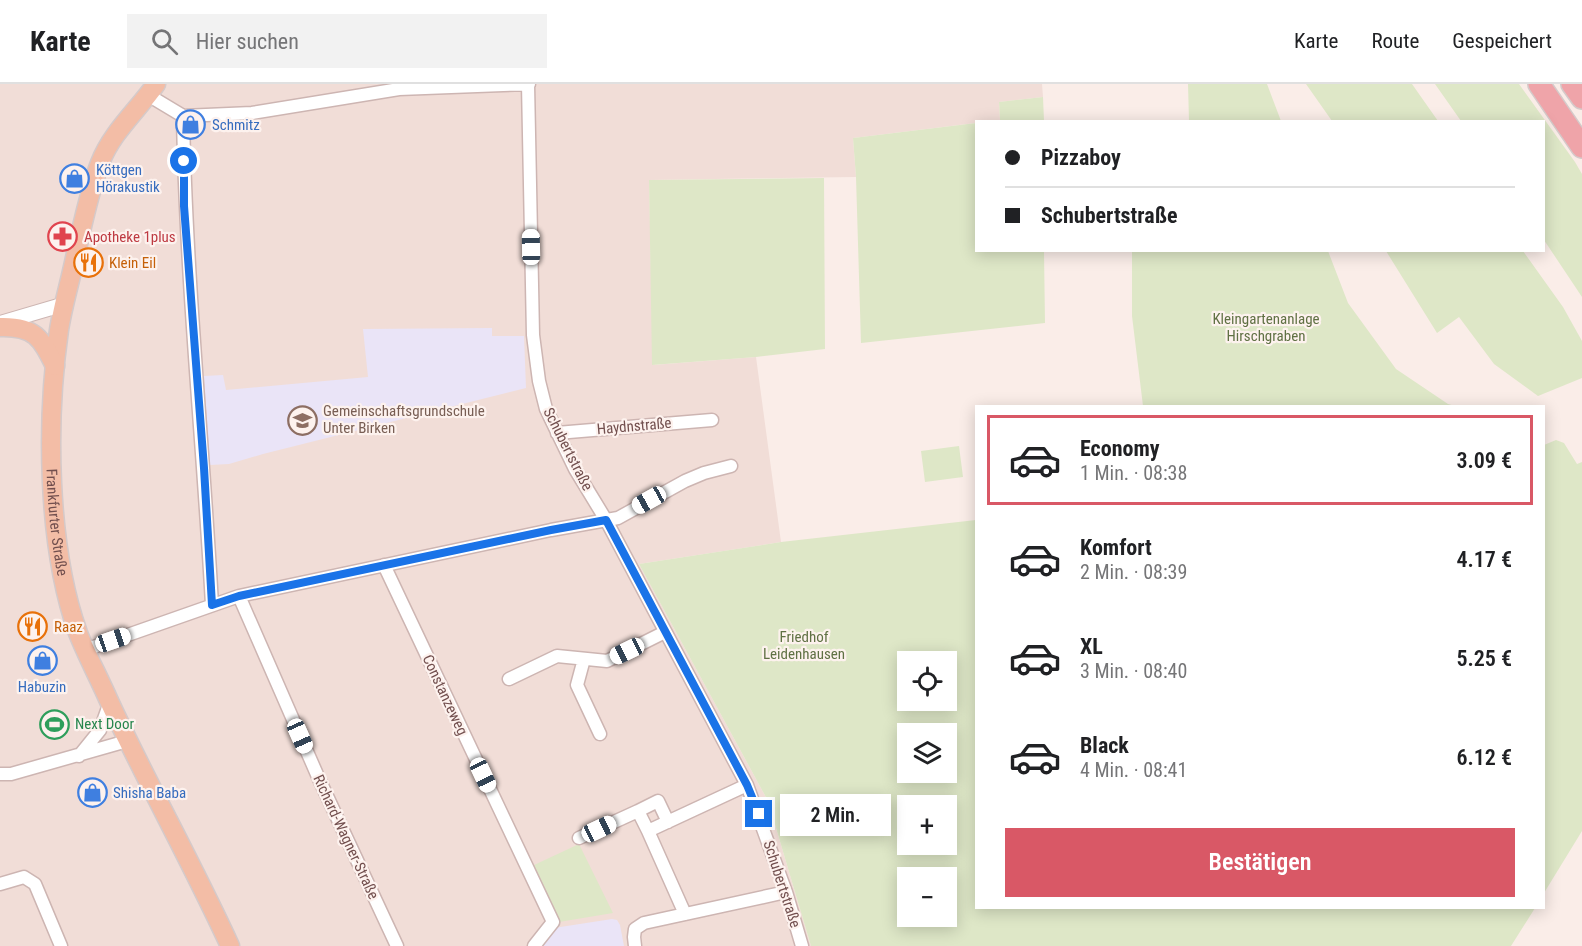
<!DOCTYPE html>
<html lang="de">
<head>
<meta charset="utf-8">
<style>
  body { margin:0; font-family:"Roboto Condensed",sans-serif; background:#f2f2f2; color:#202124; height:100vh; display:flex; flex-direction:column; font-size:22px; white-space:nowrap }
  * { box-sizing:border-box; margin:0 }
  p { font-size:20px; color:#757577 }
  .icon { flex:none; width:33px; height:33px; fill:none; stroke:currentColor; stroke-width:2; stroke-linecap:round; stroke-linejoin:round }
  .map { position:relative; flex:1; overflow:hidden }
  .side { position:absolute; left:975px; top:321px; width:570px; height:504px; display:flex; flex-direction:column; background:#fff; border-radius:0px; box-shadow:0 3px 15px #0003 }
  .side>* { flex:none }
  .hud { position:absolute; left:975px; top:36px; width:570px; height:132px; border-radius:0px; box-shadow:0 3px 15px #0003; display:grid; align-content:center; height:132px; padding:0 30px; background:#fff }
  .controls { position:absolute; left:897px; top:567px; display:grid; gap:12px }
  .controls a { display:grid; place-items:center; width:60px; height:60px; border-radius:0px; background:#fff; box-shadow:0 3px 15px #0003; font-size:30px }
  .end { position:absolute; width:27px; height:27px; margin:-14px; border:8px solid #1a73e8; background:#fff; box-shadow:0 0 0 3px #fff }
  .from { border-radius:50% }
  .bubble { position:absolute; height:42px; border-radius:0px; background:#fff; box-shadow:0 3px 15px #0003; font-size:20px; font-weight:600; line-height:42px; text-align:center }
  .car { position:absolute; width:18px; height:36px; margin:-18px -9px; border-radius:8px; box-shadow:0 0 4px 2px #0007; background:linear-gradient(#fff 24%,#345 0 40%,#fff 0 76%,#345 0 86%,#fff 0) }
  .hud b { display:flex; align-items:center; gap:21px; height:57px; font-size:22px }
  .hud b+b { border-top:2px solid #e0e0e0 }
  .hud i { width:15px; height:15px; background:#202124 }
  ul { padding:10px 0 0; list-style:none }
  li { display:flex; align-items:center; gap:18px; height:90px; margin:0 12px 9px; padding:0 18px; border:3px solid transparent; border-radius:0px }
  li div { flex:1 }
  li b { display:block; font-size:22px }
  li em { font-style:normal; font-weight:600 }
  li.current { border-color:#d95866 }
  li>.icon { width:54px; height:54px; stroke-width:1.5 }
  .primary-button { display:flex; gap:12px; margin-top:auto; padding:12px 30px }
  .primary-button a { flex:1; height:69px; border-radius:0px; background:#d95866; color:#fff; font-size:24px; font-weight:600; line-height:69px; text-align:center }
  header { display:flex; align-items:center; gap:36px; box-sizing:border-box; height:84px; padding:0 30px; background:#fff; border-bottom:2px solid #e0e0e0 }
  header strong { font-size:28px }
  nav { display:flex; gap:33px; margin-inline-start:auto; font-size:21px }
  .search { width:420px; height:54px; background:#f2f2f2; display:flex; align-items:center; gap:15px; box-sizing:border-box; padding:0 21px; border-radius:0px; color:#757577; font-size:22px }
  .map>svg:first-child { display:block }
  .residential { fill:#f1ddd7 }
  .education { fill:#eae4f7 }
  .green { fill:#dee7c7; fill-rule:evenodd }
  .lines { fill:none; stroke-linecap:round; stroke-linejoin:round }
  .minor-casing { stroke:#cdb5b2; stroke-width:15 }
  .tertiary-casing { stroke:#cdb5b2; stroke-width:16 }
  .primary-casing { stroke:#d5caca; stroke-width:21 }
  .motorway-casing { stroke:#d5caca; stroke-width:24 }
  .minor { stroke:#fff; stroke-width:12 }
  .tertiary { stroke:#fff; stroke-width:14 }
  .primary { stroke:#f3bda6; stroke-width:18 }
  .motorway { stroke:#efa4a9; stroke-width:21 }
  .route { stroke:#1a73e8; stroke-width:8 }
  .labels { text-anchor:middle; stroke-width:4.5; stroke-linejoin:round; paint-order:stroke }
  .shop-label { font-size:15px; fill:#366cbe; stroke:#fdf2ee; text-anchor:start }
  .health-label { font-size:15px; fill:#be3a42; stroke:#fdf2ee; text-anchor:start }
  .food-label { font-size:15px; fill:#c56008; stroke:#fdf2ee; text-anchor:start }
  .park-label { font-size:15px; fill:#607144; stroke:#fdf2ee }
  .education-label { font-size:15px; fill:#785e54; stroke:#fdf2ee; text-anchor:start }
  .street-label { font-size:15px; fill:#724f4e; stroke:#fdf2ee }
  .leisure-label { font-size:15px; fill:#27864d; stroke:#fdf2ee; text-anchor:start }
</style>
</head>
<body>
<header>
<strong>Karte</strong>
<div class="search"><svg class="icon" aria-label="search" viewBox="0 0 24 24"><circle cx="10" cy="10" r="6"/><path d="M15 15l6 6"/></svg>Hier suchen</div>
<nav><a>Karte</a><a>Route</a><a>Gespeichert</a></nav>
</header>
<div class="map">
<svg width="1582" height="862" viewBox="0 0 1582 862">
  <rect width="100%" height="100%" fill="#faede8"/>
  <path class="residential" d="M 0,0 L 1042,0 L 1043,13 L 999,18 L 1000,36 L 853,54 L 856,93 L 649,96 L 653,281 L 756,273 L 781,458 L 639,480 L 768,717 L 811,862 L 0,862 Z"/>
  <path class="education" d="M 492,244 L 492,252 L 524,252 L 526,304 L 263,370 L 229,380 L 210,381 L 204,292 L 223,291 L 226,306 L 368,293 L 363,245 Z
    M 612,835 L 617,836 L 620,841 L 624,862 L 541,862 L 554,844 Z"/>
  <path class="green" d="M 1188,0 L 1267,0 L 1281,37 L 1189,37 Z
    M 1306,0 L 1412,0 L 1438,37 L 1332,37 Z
    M 1435,0 L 1519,0 L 1575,78 L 1582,90 L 1582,213 L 1544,156 L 1544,38 L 1461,37 Z
    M 1043,13 L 1044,37 L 987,37 L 1000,36 L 999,18 Z
    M 976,39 L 976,166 L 1044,167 L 1045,239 L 861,259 L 856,93 L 853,54 Z
    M 824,94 L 825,265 L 756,273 L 652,281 L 649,96 Z
    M 1132,167 L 1328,167 L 1348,219 L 1396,285 L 1448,320 L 1455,322 L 1143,322 L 1132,232 Z
    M 1386,167 L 1523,167 L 1563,223 L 1582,257 L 1582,294 L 1538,312 L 1494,280 L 1459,233 L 1437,249 Z
    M 1556,356 L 1564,359 L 1577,380 L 1582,378 L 1582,747 L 1544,809 L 1544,361 Z
    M 959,362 L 963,393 L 925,398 L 921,367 Z
    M 976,436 L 976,824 L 1535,824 L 1511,862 L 811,862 L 768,717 L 639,480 L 781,458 ZM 908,578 L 946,578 L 946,616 L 908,616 ZM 908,650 L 946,650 L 946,688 L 908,688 ZM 908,722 L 946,722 L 946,760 L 908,760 ZM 908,794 L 946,794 L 946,832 L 908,832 Z
    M 579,760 L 613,829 L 559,838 L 532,782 Z"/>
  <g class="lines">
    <defs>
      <path id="minor" d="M 528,0 L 533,251 L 539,297 L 546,325 L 575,385 L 606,436 L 747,701 L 786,808 L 802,862
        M 148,11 L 183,32 L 252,29 L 399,5 L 529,0
        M 183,32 C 186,195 203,358 212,521
        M 557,349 L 712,336
        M 384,481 L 553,838 L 534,862
        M 239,512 L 319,695 L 397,862
        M 85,566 L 239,512 L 551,446 L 618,434 L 685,397 L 704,389 L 731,382
        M 584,575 L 577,601 L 600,650
        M 509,595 L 557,572 L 607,577 L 665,548
        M 79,672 L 100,646 L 110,618
        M 0,690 L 11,690 L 127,657
        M 638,727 L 658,717 L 668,738
        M 648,747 L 685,830
        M 579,754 L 638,727 L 648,747 L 747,701
        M 0,800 L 24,793 L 35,800 L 61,862
        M 635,862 L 634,853 L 635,845 L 644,839 L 786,808"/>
      <path id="tertiary" d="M 0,239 L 65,220"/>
      <g id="primary">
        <path id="s1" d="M 156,0 C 137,27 112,48 100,79 C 89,108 83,139 76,169 C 71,195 63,220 59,246 C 46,337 47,462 78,549 C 87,572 99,594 109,617 C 147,699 192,779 230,862"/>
        <path d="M 0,243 C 35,242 41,254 55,282"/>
      </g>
      <path id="motorway" d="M 1539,0 L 1582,63
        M 1572,0 L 1582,14"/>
    </defs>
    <use href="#minor" class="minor-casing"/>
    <use href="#tertiary" class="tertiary-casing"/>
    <use href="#primary" class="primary-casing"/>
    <use href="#motorway" class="motorway-casing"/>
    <use href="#minor" class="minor"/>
    <use href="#tertiary" class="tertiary"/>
    <use href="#primary" class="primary"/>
    <use href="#motorway" class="motorway"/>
  </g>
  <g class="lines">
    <path class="route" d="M 184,77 L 184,122 L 204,384 L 212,521 L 239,512 L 551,446 L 606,436 L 747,701 L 759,730"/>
  </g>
  <defs>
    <symbol id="shop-ring" viewBox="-11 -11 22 22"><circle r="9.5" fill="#fdf2ee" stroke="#3f7fe0" stroke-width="1.5"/><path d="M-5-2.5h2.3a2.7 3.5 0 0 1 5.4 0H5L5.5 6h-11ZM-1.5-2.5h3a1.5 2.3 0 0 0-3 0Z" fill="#3f7fe0"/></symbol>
    <symbol id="pharmacy-ring" viewBox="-11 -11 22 22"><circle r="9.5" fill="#fdf2ee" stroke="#e0444e" stroke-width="1.5"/><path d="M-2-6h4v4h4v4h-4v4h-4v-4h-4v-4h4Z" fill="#e0444e"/></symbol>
    <symbol id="restaurant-ring" viewBox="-11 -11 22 22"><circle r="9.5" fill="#fdf2ee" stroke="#e8710a" stroke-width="1.5"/><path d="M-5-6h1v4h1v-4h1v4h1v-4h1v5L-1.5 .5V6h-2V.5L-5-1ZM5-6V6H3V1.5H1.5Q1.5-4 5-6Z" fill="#e8710a"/></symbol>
    <symbol id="school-ring" viewBox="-11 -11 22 22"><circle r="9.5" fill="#fdf2ee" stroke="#8d6e63" stroke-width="1.5"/><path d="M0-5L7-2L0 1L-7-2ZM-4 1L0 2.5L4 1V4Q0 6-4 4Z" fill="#8d6e63"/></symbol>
    <symbol id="stadium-ring" viewBox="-11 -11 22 22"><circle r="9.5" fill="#fdf2ee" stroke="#2e9e5b" stroke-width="1.5"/><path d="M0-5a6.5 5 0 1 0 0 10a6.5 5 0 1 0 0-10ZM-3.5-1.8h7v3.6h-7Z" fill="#2e9e5b"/></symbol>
  </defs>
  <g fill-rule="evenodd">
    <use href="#shop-ring" x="174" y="24" width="33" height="33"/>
    <use href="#shop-ring" x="58" y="78" width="33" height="33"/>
    <use href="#pharmacy-ring" x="46" y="136" width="33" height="33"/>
    <use href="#restaurant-ring" x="72" y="162" width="33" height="33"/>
    <use href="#school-ring" x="286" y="320" width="33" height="33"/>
    <use href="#restaurant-ring" x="16" y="526" width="33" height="33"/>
    <use href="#shop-ring" x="26" y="560" width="33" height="33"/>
    <use href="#stadium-ring" x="38" y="624" width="33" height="33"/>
    <use href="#shop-ring" x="76" y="692" width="33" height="33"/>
  </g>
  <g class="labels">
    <g class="shop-label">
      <text x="212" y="46">Schmitz</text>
      <text x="96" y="91">Köttgen<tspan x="96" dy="17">Hörakustik</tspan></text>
      <text x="42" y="608" text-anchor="middle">Habuzin</text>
      <text x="113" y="714">Shisha Baba</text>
    </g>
    <g class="health-label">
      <text x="84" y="158">Apotheke 1plus</text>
    </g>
    <g class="food-label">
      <text x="109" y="184">Klein Eil</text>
      <text x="54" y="548">Raaz</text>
    </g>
    <g class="park-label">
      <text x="1266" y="240">Kleingartenanlage<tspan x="1266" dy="17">Hirschgraben</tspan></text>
      <text x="804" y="558">Friedhof<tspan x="804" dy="17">Leidenhausen</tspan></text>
    </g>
    <g class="education-label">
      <text x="323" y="332">Gemeinschaftsgrundschule<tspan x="323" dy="17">Unter Birken</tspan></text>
    </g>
    <g class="street-label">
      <text transform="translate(634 342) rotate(-5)" y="5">Haydnstraße</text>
      <text transform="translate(568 365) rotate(63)" y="5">Schubertstraße</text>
      <text dy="5" stroke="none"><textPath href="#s1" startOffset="462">Frankfurter Straße</textPath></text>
      <text transform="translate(445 611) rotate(65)" y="5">Constanzeweg</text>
      <text transform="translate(346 753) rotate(65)" y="5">Richard-Wagner-Straße</text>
      <text transform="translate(782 800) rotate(72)" y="5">Schubertstraße</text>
    </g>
    <g class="leisure-label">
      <text x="75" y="645">Next Door</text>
    </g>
  </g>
</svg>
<div class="controls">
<a><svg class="icon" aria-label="locate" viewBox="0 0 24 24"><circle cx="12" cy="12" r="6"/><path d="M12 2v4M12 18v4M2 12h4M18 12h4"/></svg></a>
<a><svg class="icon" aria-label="layers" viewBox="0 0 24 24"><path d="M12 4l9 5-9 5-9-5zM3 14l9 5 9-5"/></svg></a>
<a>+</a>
<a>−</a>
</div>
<i class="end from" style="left:184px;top:77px"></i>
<i class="end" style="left:759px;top:730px"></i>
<div class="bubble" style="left:780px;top:710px;width:111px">2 Min.</div>
<i class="car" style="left:531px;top:163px;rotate:359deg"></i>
<i class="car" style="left:649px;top:416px;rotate:241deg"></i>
<i class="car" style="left:113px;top:556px;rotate:71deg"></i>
<i class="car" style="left:627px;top:567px;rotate:244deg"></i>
<i class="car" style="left:300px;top:652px;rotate:156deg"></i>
<i class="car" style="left:483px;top:691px;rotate:155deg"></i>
<i class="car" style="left:599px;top:745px;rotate:65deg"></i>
<div class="hud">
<b><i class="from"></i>Pizzaboy</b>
<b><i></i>Schubertstraße</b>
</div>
<section class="side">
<ul>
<li class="current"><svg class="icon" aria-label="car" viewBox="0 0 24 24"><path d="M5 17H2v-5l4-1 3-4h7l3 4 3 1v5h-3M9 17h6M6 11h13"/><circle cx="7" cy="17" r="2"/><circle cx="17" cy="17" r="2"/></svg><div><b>Economy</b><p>1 Min. · 08:38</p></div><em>3.09 €</em></li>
<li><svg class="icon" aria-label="car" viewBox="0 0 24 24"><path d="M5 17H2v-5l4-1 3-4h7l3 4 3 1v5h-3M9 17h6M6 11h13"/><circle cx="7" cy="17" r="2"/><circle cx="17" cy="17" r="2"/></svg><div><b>Komfort</b><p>2 Min. · 08:39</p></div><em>4.17 €</em></li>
<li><svg class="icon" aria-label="car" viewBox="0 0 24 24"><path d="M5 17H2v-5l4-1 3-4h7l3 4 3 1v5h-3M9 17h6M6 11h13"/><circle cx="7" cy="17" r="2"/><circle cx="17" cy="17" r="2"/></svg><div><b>XL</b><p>3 Min. · 08:40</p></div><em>5.25 €</em></li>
<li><svg class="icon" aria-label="car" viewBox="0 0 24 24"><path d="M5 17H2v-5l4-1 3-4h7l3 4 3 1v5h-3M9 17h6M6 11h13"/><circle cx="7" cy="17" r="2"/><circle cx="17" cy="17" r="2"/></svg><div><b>Black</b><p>4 Min. · 08:41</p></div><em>6.12 €</em></li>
</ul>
<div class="primary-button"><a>Bestätigen</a></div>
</section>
</div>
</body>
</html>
